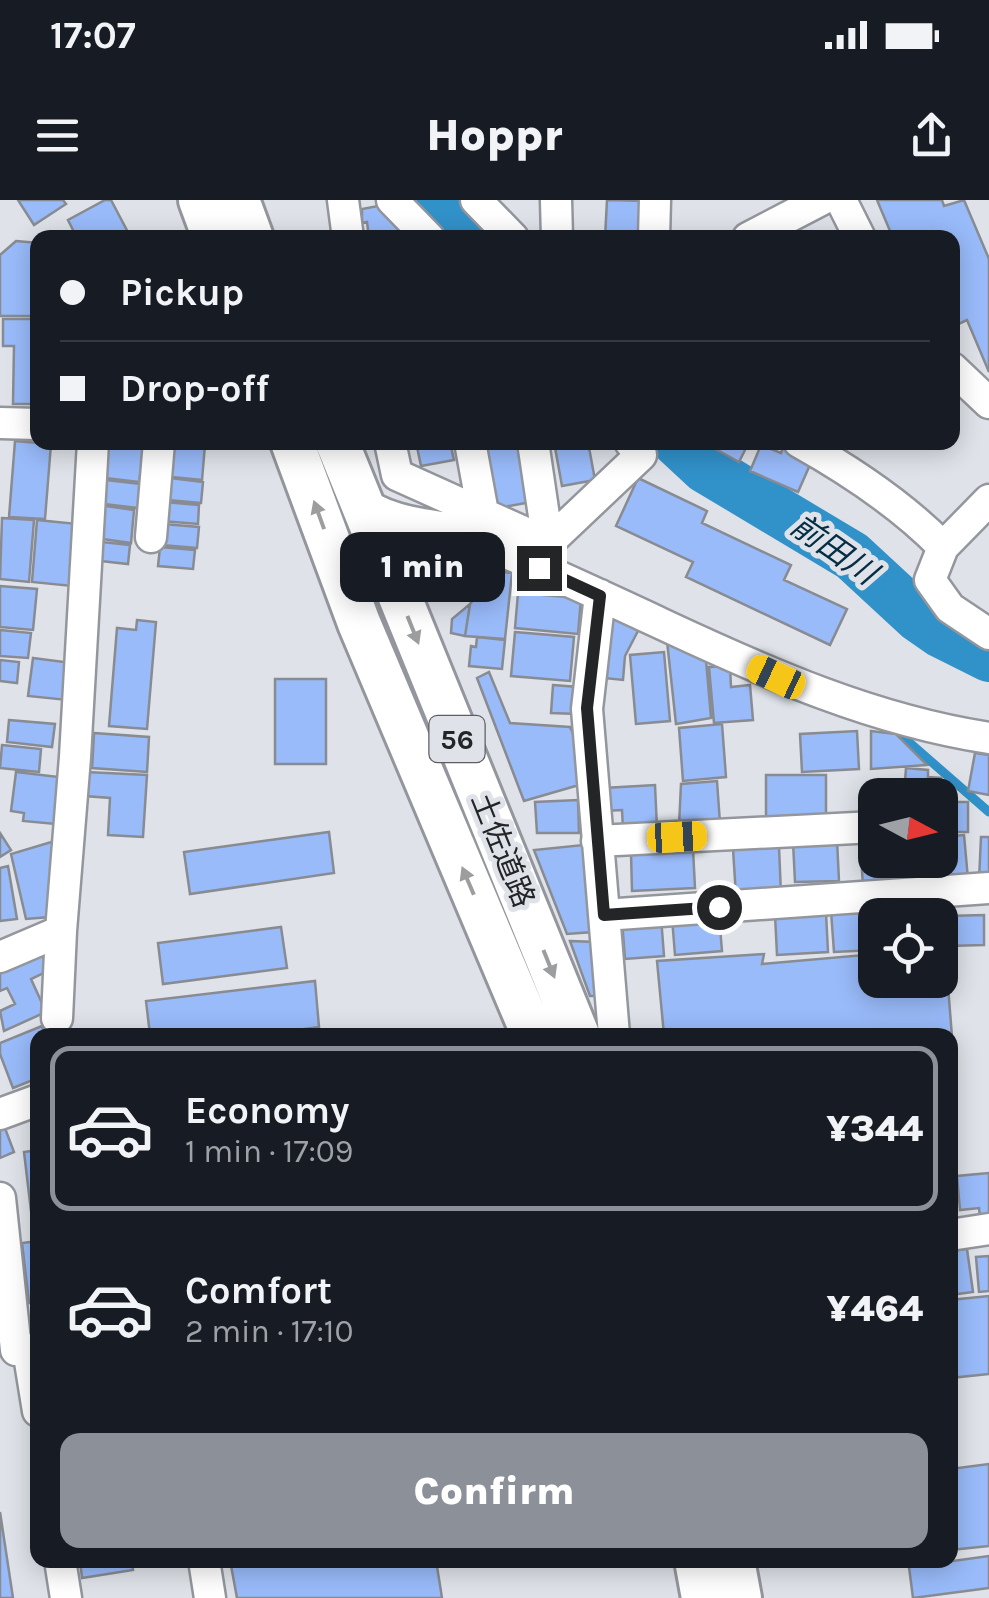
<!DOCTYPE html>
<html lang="en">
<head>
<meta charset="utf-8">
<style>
  body { margin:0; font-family:Karla,"Noto Sans JP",sans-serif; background:#242831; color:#f1f3f6; height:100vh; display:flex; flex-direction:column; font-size:38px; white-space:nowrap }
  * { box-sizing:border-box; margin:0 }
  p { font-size:32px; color:#9ea1a6 }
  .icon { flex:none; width:55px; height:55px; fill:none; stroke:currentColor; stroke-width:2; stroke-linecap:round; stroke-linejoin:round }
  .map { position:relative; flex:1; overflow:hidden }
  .drawer { position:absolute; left:30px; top:828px; width:928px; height:540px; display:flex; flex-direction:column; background:#171b24; border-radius:20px; box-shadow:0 5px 25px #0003 }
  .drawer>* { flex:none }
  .hud { position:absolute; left:30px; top:30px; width:930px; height:220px; border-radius:20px; box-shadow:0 5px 25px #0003; display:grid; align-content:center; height:220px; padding:0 30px; background:#171b24 }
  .needle { width:65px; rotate:97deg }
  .fabs { position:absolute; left:858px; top:578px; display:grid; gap:20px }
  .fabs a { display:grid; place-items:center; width:100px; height:100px; border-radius:20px; background:#171b24; box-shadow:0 5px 25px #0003; font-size:50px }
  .end { position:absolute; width:45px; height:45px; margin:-22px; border:12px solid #242527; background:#fff; box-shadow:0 0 0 5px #fff }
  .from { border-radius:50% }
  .bubble { position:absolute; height:70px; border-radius:20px; background:#171b24; box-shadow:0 5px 25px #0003; font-size:32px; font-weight:800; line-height:70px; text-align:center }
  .car { position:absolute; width:30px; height:60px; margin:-30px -15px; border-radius:12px; box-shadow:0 0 8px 2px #0007; background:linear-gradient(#f5c518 24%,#345 0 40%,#f5c518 0 76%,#345 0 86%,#f5c518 0) }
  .hud b { display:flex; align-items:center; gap:35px; height:95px; font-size:38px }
  .hud b+b { border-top:2px solid #363941 }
  .hud i { width:25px; height:25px; background:#f1f3f6 }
  ul { padding:18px 0 0; list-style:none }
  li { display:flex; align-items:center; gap:30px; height:165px; margin:0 20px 15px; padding:0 10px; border:5px solid transparent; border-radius:20px }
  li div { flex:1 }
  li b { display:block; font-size:38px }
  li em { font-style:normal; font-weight:800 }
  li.active { border-color:#8c9099 }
  li>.icon { width:90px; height:90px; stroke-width:1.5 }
  .primary-button { display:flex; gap:20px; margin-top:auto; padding:20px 30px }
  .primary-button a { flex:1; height:115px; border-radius:20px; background:#8c9099; color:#fff; font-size:40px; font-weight:800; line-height:115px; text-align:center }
  .status { display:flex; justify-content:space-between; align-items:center; height:70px; padding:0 50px; background:#171b24; direction:ltr }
  .status svg { height:28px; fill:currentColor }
  header { display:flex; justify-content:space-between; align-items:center; height:130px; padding:0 30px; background:#171b24; font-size:45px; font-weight:800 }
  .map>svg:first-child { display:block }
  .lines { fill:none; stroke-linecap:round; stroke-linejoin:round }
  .stream { stroke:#3191c9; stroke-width:9 }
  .river { stroke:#3191c9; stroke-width:50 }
  .building { fill:#99bbfa; stroke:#888b91; stroke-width:2.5 }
  .minor-casing { stroke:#93979d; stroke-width:35 }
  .highway-casing { stroke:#93979d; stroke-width:48 }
  .minor { stroke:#fff; stroke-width:30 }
  .highway { stroke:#fff; stroke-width:42 }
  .oneway { fill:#9c9d9e }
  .route { stroke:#242527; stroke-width:12 }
  .labels { text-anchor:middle; stroke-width:10; stroke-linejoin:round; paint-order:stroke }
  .shield { fill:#dfe3e9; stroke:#5c5e61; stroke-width:2.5 }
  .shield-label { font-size:28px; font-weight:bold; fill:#242527 }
  .street-label { font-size:30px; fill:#242527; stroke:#dfe3e9 }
  .water-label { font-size:32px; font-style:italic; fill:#042e45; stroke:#dfe3e9 }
</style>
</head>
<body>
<div class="status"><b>17:07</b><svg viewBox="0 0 49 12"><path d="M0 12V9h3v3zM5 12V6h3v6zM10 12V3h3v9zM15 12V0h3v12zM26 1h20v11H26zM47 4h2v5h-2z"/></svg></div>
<header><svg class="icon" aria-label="menu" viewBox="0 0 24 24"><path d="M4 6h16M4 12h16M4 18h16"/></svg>Hoppr<svg class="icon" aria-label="share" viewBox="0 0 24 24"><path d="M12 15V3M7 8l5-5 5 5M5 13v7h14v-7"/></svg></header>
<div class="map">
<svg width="989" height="1398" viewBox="0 0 989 1398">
  <rect width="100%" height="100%" fill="#dfe3e9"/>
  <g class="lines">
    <path class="stream" d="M 895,530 L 989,612"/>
    <path class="river" d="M 441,0 L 478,38
      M 677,242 L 705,268 L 852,356 L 918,417 L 941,433 L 989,457"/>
  </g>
  <path class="building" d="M 18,0 L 63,0 L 66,4 L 34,25 Z
    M 105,0 L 111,0 L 131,38 L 77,38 L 68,20 Z
    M 607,0 L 646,1 L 644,38 L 605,38 Z
    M 877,0 L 942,0 L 944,6 L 964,0 L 989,59 L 989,172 L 967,120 L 952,127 L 952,38 L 912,38 L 910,34 L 893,38 Z
    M 383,5 L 399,19 L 404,34 L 410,34 L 411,38 L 369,38 L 367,22 L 362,23 L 362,9 Z
    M 16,41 L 38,43 L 38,116 L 0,116 L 0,55 Z
    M 3,119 L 38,119 L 38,204 L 13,204 L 14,146 L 3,146 Z
    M 15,241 L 51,244 L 45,319 L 9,317 Z
    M 102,242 L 145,242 L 139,282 L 97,277 Z
    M 166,242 L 205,245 L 202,280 L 162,276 Z
    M 416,242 L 450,242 L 454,260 L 421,266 Z
    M 485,242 L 520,242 L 531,302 L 498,308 Z
    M 554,242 L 588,242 L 595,280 L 562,286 Z
    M 703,242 L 749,242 L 739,262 Z
    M 761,245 L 781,253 L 784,245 L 813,258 L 798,292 L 750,271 Z
    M 170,278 L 203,282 L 201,303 L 167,300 Z
    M 638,278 L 707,311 L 702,323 L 791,365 L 784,380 L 847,409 L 830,445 L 686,377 L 693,362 L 616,326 Z
    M 97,279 L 141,284 L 138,308 L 95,303 Z
    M 164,302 L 199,305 L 198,324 L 162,321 Z
    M 99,305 L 134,310 L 131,343 L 95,338 Z
    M 2,318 L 34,320 L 29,382 L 0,379 Z
    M 37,320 L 78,324 L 72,386 L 32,382 Z
    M 163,324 L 199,327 L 197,348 L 161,345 Z
    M 93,341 L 130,345 L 128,364 L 91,360 Z
    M 160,347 L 195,350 L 193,369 L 158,366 Z
    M 495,371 L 512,373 L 505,439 L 465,436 L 470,404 Z
    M 0,386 L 37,389 L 33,430 L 0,427 Z
    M 518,393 L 581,398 L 578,434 L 515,428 Z
    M 470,404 L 465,436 L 451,433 L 452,419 Z
    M 610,411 L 640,427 L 625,456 L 623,480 L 594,477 Z
    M 137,420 L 156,422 L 147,529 L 109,526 L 117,428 L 136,430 Z
    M 0,430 L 31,433 L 28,458 L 0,456 Z
    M 515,432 L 574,437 L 570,481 L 511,476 Z
    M 477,437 L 505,440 L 502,469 L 469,466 L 471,446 L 476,447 Z
    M 667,441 L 706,460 L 711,518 L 676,524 Z
    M 664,452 L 670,521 L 636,524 L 630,455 Z
    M 33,458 L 72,463 L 67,500 L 28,496 Z
    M 0,460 L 19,462 L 17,483 L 0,481 Z
    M 730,466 L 731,487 L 750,485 L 753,520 L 714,523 L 709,467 Z
    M 489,472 L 510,523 L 570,527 L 579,546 L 579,585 L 524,601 L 477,478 Z
    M 275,479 L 326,479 L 326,564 L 275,564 Z
    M 553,485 L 578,487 L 577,514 L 551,513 Z
    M 9,520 L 55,524 L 52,547 L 7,542 Z
    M 722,524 L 726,577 L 683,581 L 679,528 Z
    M 857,531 L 859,569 L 802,572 L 800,534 Z
    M 871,531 L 896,534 L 927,565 L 871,569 Z
    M 94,533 L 149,537 L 147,572 L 92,568 Z
    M 2,545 L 41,549 L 39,572 L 0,568 Z
    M 975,553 L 989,555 L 989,595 L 968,591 Z
    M 906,568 L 928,570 L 928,577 L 941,578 L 940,595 L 904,594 Z
    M 16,572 L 59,577 L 55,624 L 23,621 L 24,613 L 11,611 Z
    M 86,572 L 147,575 L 143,637 L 108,635 L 110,598 L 85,596 Z
    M 766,575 L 826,575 L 826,616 L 766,617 Z
    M 717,581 L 720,623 L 679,626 L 681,584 Z
    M 655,585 L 657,628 L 623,629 L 622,610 L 605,611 L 604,588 Z
    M 578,600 L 579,633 L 537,633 L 535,602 Z
    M 940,602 L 968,602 L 968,632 L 940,632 Z
    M 329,632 L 334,673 L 190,694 L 184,652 Z
    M 0,633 L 11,650 L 0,657 Z
    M 964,635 L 968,679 L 930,682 L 928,660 L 940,660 L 940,637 Z
    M 981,637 L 989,637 L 989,680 L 979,680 Z
    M 875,639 L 875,660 L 904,660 L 906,683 L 863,686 L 860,640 Z
    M 58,640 L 50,717 L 26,719 L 11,654 Z
    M 837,640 L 839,681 L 795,682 L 793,642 Z
    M 583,645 L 593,732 L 567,734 L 534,650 Z
    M 779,647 L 781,694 L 736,696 L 733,649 Z
    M 693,649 L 695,688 L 632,691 L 631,653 Z
    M 8,666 L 17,719 L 0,721 L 0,668 Z
    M 936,702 L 937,715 L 897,715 L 897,705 Z
    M 882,708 L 882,715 L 875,715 L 875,750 L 834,752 L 831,711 Z
    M 826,713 L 828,752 L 777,755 L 775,715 Z
    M 719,715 L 722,751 L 675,755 L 672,718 Z
    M 984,715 L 984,745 L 947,746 L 946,716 Z
    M 661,717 L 664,756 L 625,759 L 622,721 Z
    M 281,727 L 287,768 L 163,784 L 158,743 Z
    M 570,741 L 597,742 L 600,796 L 590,796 Z
    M 39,747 L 50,770 L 31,779 L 46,812 L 4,831 L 0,811 L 15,804 L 7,788 L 0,791 L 0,766 Z
    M 940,748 L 945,748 L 954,862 L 950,862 L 950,835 L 664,835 L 657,761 L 764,754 L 762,764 L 875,754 L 875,780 L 940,780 Z
    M 315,781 L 319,827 L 297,830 L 297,835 L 150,835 L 146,801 Z
    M 42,826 L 45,835 L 38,835 L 38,878 L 13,888 L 0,854 L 0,843 Z
    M 3,923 L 14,952 L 0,958 L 0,924 Z
    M 38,950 L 38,1011 L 31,1011 L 24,952 Z
    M 989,973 L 989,1016 L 980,1017 L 979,1008 L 960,1010 L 957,976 Z
    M 38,1041 L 38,1102 L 29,1103 L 22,1043 Z
    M 967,1049 L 973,1092 L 950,1095 L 950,1051 Z
    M 989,1056 L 989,1091 L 979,1092 L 976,1057 Z
    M 989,1096 L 989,1174 L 950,1178 L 950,1100 Z
    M 989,1264 L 989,1346 L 950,1350 L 950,1269 Z
    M 0,1312 L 13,1398 L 0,1398 Z
    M 989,1356 L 989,1388 L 913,1398 L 909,1367 Z
    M 80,1360 L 132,1360 L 133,1370 L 82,1378 Z
    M 230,1360 L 414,1360 L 414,1363 L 436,1360 L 442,1398 L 237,1398 Z"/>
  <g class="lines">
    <defs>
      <path id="minor" d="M 343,0 L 348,38
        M 392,0 L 429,38
        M 476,0 L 513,38
        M 556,0 L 557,38
        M 841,0 L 860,38
        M 654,38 L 655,0
        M 748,38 L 821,0
        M 952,168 L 989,203
        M 0,223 L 38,224
        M 390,242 L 397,275 L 548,343
        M 470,242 L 483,313
        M 533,242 L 548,343
        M 799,242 C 849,270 903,306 943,347
        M 357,297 C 381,320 422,324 454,329 C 524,361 594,392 664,425 C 769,474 873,520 989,538
        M 989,300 L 943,347 L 930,380 L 950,408 L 989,434
        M 151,337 L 159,242
        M 542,360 L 548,343 L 641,255 L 630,242
        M 600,395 L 587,509 L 614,835
        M 597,641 L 875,627
        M 604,715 L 989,688
        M 0,757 L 61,731 L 75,557 L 93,242
        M 57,818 L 61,731
        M 0,914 L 38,900
        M 0,998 L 16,1150
        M 950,1035 L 989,1029
        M 28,1149 L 38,1211
        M 60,1360 L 66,1398
        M 204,1360 L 210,1398"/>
      <path id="highway" d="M 200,0 L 214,38
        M 238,0 L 252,38
        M 292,242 L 359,423 L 533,835
        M 337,242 L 578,835
        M 696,1360 L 703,1398
        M 733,1360 L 740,1398"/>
    </defs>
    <use href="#minor" class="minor-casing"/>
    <use href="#highway" class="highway-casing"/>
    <use href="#minor" class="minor"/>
    <use href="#highway" class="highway"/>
  </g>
  <defs><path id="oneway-solid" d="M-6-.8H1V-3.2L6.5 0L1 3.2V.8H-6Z" transform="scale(2.5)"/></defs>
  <g class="oneway">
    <use href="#oneway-solid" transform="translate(319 315) rotate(-110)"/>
    <use href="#oneway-solid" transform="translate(413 430) rotate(68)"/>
    <use href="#oneway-solid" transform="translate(468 681) rotate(-113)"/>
    <use href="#oneway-solid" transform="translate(549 764) rotate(68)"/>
  </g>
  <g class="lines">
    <path class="route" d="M 539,368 L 600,396 L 587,508 L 604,715 L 719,707"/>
  </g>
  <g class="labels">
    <rect class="shield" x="429.5" y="516" width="55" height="46" rx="8"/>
    <g class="shield-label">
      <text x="457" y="549">56</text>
    </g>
    <g class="street-label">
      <text transform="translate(503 650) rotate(68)" y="10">土佐道路</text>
    </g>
    <g class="water-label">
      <text transform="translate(834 349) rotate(35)" y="11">前田川</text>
    </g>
  </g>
</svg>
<div class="fabs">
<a><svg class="needle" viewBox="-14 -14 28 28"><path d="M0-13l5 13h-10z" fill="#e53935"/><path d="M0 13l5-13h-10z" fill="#9ea1a6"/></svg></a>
<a><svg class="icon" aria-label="locate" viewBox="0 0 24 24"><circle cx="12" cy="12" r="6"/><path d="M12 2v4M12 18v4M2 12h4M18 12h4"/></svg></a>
</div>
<i class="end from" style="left:719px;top:707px"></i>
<i class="end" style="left:539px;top:368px"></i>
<div class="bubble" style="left:340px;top:332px;width:165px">1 min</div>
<i class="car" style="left:776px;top:477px;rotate:295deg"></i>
<i class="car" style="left:677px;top:637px;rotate:87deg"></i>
<div class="hud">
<b><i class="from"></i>Pickup</b>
<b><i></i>Drop-off</b>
</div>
<section class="drawer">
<ul>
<li class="active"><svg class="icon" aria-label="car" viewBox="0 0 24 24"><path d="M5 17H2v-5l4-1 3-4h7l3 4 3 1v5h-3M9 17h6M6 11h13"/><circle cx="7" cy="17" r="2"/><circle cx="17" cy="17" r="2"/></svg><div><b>Economy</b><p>1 min · 17:09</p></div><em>¥344</em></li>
<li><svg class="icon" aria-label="car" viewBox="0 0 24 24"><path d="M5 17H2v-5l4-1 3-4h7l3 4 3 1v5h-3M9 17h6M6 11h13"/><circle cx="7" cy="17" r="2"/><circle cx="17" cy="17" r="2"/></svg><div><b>Comfort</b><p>2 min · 17:10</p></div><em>¥464</em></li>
</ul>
<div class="primary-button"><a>Confirm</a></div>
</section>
</div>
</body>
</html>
